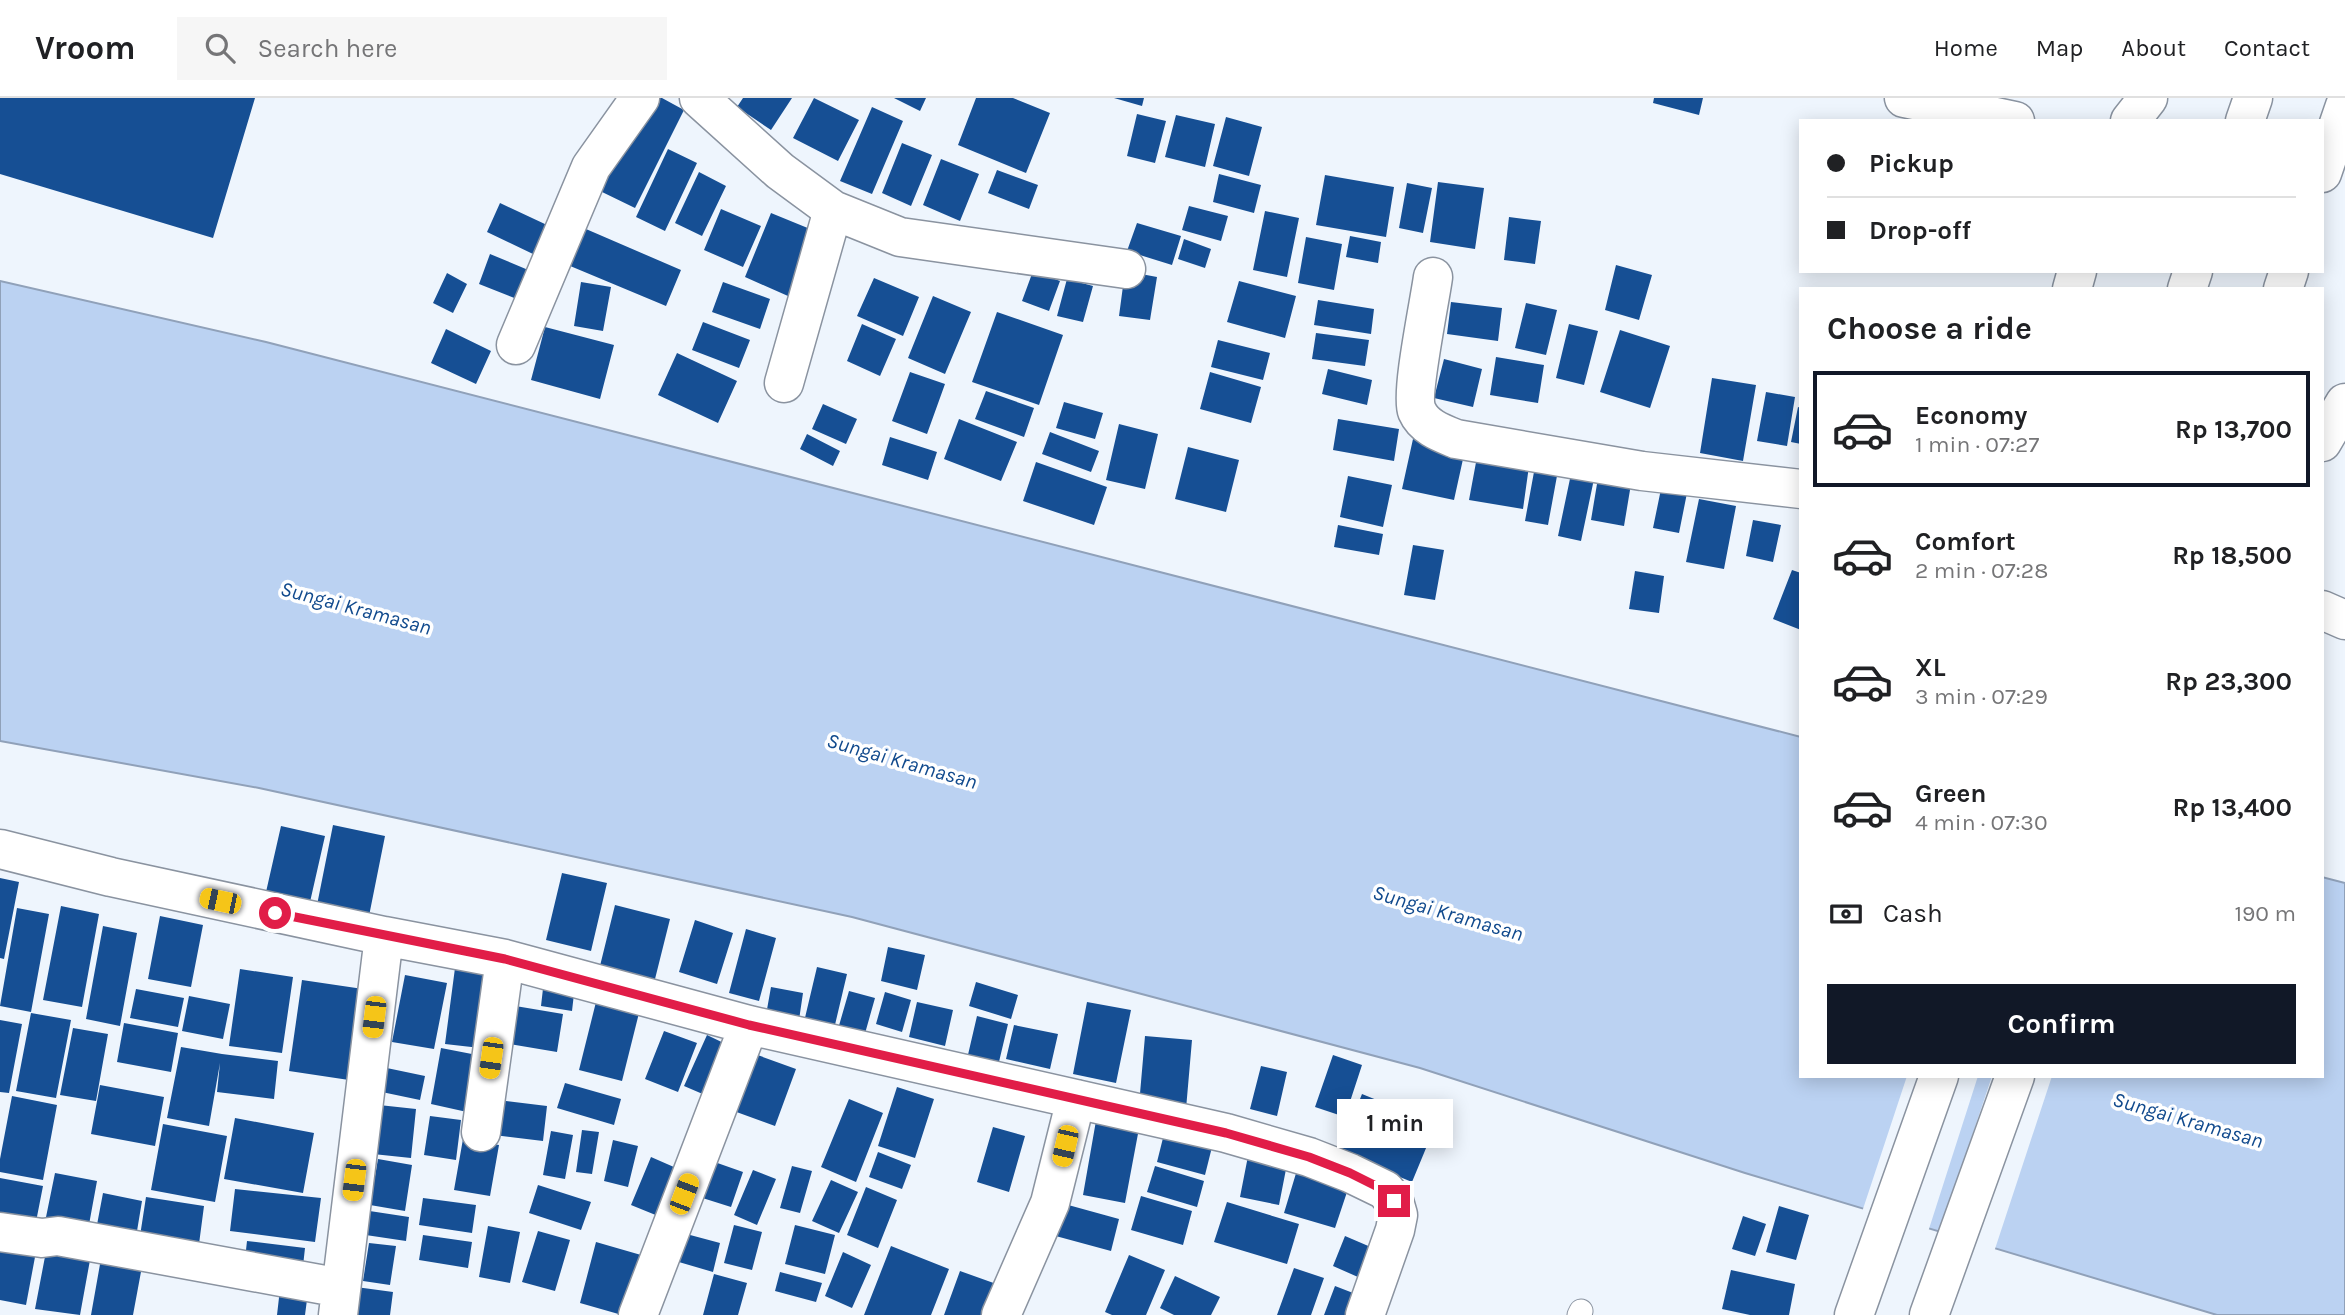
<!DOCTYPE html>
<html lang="en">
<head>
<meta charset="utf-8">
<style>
  body { margin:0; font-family:Karla,sans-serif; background:#f6f6f6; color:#202124; height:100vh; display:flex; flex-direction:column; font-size:26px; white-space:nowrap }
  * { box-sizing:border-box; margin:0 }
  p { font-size:23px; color:#757577 }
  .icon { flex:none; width:38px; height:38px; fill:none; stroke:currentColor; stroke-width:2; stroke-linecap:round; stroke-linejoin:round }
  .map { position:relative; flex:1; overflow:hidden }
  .sheet { position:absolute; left:1799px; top:189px; width:525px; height:791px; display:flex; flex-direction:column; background:#fff; border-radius:0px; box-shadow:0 4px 18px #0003 }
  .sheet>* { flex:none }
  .hud { position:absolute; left:1799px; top:21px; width:525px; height:154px; border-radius:0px; box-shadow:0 4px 18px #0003; display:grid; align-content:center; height:154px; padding:0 28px; background:#fff }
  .end { position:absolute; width:32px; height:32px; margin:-16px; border:9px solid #e11d48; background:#fff; box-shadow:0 0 0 4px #fff }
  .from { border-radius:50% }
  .bubble { position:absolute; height:49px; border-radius:0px; background:#fff; box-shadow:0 4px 18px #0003; font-size:23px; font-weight:700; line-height:49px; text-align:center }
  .car { position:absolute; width:21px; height:42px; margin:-21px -10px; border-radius:9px; box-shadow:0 0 5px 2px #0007; background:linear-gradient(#f5c518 24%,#345 0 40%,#f5c518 0 76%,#345 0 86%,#f5c518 0) }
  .hud b { display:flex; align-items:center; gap:24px; height:66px; font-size:26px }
  .hud b+b { border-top:2px solid #e0e0e0 }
  .hud i { width:18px; height:18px; background:#202124 }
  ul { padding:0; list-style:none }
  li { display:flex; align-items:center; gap:21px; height:116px; margin:0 14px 10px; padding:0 14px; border:4px solid transparent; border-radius:0px }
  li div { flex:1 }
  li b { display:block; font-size:26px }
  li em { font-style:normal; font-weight:700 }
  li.selected { border-color:#111827 }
  li>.icon { width:63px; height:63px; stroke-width:1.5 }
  h2 { padding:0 28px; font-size:32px; line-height:84px }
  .pay { display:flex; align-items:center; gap:18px; height:77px; padding:0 28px; font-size:26px }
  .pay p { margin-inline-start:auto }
  .button { display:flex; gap:14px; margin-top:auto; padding:14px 28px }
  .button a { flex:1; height:80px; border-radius:0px; background:#111827; color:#fff; font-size:28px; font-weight:700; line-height:80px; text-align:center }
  header { display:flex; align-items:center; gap:42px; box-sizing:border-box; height:98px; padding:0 35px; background:#fff; border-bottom:2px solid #e0e0e0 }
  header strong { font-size:33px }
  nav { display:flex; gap:38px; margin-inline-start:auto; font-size:24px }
  .search { width:490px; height:63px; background:#f6f6f6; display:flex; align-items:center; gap:18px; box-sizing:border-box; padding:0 24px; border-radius:0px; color:#757577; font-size:26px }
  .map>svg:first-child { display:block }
  .water { fill:#bbd2f2; stroke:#90a1b9; stroke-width:2 }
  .pier { fill:#eef5fd }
  .building { fill:#164f94 }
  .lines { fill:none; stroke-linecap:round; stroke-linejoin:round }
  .service-casing { stroke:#8a93a0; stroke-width:25 }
  .minor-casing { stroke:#8a93a0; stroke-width:41 }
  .trunk-casing { stroke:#8a93a0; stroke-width:41 }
  .service { stroke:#fff; stroke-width:23 }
  .minor { stroke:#fff; stroke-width:38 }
  .trunk { stroke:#fff; stroke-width:38 }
  .route { stroke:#e11d48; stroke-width:9 }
  .labels { text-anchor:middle; stroke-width:7; stroke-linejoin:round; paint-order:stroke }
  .water-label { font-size:21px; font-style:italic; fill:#114a8d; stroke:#fff }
</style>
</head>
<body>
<header>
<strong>Vroom</strong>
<div class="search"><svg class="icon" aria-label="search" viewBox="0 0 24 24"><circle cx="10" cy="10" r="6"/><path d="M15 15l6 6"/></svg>Search here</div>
<nav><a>Home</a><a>Map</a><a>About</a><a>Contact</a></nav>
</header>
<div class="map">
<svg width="2345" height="1217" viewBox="0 0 2345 1217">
  <rect width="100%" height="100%" fill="#eef5fd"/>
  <path class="water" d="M 0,183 L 266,244 L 1801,639 L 1801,978 L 2322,978 L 2322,779 L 2345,785 L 2345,1217 L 2217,1217 L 1745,1075 L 1420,970 L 852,819 L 259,690 L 0,643 Z"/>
  <path class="pier" d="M 1907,978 L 1978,978 L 1928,1134 L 1862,1114 Z
    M 1992,978 L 2052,978 L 1994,1154 L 1939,1137 Z"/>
  <path class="building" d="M 0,0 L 255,0 L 213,140 L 0,76 Z
    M 647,0 L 662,0 L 684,12 L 635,110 L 600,93 Z
    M 743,0 L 792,0 L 771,32 L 737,9 Z
    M 814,0 L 859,22 L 838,63 L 793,40 Z
    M 894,0 L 926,0 L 920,13 Z
    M 976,0 L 1013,0 L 1050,15 L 1026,75 L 958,47 Z
    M 1114,0 L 1144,0 L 1142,8 Z
    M 1654,0 L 1703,0 L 1699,17 L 1653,5 Z
    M 872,9 L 903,23 L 872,96 L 840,83 Z
    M 1137,16 L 1166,23 L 1155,65 L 1127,58 Z
    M 1176,17 L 1215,26 L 1205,69 L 1165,59 Z
    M 1226,19 L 1262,29 L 1249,78 L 1213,68 Z
    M 902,45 L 932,57 L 911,108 L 882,95 Z
    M 668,51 L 697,65 L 665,133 L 636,119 Z
    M 941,61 L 979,76 L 960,123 L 923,107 Z
    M 997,72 L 1038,87 L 1029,111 L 988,95 Z
    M 699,74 L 726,88 L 702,138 L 675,125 Z
    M 1219,76 L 1261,87 L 1254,115 L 1213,104 Z
    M 1325,77 L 1394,89 L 1386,139 L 1316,127 Z
    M 1438,84 L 1484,90 L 1475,151 L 1430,144 Z
    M 1407,85 L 1432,90 L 1423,135 L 1399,130 Z
    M 500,105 L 547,127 L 533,156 L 487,134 Z
    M 1189,108 L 1228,118 L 1221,143 L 1182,132 Z
    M 721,111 L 761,128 L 743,169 L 704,152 Z
    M 1265,113 L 1299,120 L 1287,179 L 1253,172 Z
    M 771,115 L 815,133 L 788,198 L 745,179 Z
    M 1509,119 L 1541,123 L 1535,166 L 1504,162 Z
    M 1137,125 L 1181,138 L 1172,167 L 1127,153 Z
    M 579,128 L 681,172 L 666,208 L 563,165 Z
    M 1350,138 L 1381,144 L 1378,165 L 1346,159 Z
    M 1306,139 L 1342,146 L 1334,192 L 1298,185 Z
    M 1184,141 L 1211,151 L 1205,170 L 1178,161 Z
    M 490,156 L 533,174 L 522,203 L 479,186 Z
    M 1616,167 L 1652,177 L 1639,222 L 1605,212 Z
    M 1033,173 L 1060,183 L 1049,213 L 1022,203 Z
    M 1125,173 L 1157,179 L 1150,222 L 1119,218 Z
    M 447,175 L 467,186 L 453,215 L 433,205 Z
    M 874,180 L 919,199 L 903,238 L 857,218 Z
    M 1067,181 L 1093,188 L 1083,224 L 1057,218 Z
    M 1239,183 L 1296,198 L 1285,240 L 1227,224 Z
    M 581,184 L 611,189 L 603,233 L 574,228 Z
    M 723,184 L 770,201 L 760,231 L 712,214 Z
    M 933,198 L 971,214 L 945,276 L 908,260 Z
    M 1318,202 L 1374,211 L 1371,236 L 1314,227 Z
    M 1451,204 L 1502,210 L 1498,243 L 1447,236 Z
    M 1526,205 L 1557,212 L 1546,257 L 1515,250 Z
    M 997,214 L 1063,237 L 1039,307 L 972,284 Z
    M 703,224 L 750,242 L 739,270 L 692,252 Z
    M 862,226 L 896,241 L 880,278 L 847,263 Z
    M 1569,226 L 1598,233 L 1584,287 L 1556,280 Z
    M 545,229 L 614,247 L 600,301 L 531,282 Z
    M 446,231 L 491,253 L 476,286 L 431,265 Z
    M 1620,232 L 1670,248 L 1650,310 L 1600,294 Z
    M 1316,235 L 1369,242 L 1365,268 L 1312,261 Z
    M 1218,242 L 1270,255 L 1263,282 L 1211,269 Z
    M 677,255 L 737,283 L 718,325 L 658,297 Z
    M 1496,259 L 1544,267 L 1538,305 L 1490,297 Z
    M 1444,261 L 1482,271 L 1473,309 L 1434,300 Z
    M 1328,271 L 1372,282 L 1367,307 L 1322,296 Z
    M 910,274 L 945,286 L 927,336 L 892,323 Z
    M 1210,274 L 1261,289 L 1251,325 L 1200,311 Z
    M 1712,280 L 1756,287 L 1743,363 L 1700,355 Z
    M 986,293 L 1034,310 L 1024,339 L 975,321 Z
    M 1766,294 L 1795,299 L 1787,348 L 1757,343 Z
    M 1064,304 L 1103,315 L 1095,341 L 1056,330 Z
    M 823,306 L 857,321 L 846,346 L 812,331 Z
    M 1798,309 L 1801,310 L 1801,346 L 1791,344 Z
    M 959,321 L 1017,344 L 1001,383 L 944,361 Z
    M 1338,321 L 1399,331 L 1394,363 L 1333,352 Z
    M 1119,326 L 1158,336 L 1145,391 L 1106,382 Z
    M 1050,334 L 1099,353 L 1091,374 L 1042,356 Z
    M 807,336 L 840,353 L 833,368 L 800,351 Z
    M 890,339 L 937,354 L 928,382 L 882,367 Z
    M 1413,341 L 1465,352 L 1454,402 L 1402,391 Z
    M 1188,349 L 1239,362 L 1226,414 L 1175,401 Z
    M 1477,359 L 1529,368 L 1523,411 L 1469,402 Z
    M 1536,363 L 1559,367 L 1548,427 L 1525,423 Z
    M 1036,364 L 1107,389 L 1094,427 L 1023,403 Z
    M 1571,376 L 1594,381 L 1581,443 L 1558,438 Z
    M 1348,378 L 1392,387 L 1383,429 L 1340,419 Z
    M 1598,380 L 1631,386 L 1624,428 L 1591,422 Z
    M 1661,391 L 1687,395 L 1679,435 L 1653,430 Z
    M 1699,401 L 1736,408 L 1724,471 L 1686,464 Z
    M 1753,422 L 1781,427 L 1773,464 L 1746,458 Z
    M 1338,427 L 1383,436 L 1379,457 L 1334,449 Z
    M 1413,447 L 1444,452 L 1435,502 L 1404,497 Z
    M 1792,472 L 1801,475 L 1801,532 L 1773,521 Z
    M 1635,473 L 1664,478 L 1659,515 L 1629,511 Z
    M 333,727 L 385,738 L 368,823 L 316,812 Z
    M 281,728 L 325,738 L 310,804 L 266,794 Z
    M 562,775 L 607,785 L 591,853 L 546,842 Z
    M 0,780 L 19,784 L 4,861 L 0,860 Z
    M 615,807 L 670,821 L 654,885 L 599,872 Z
    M 61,808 L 99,816 L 82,909 L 43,902 Z
    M 17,810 L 49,816 L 31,914 L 0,908 Z
    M 160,818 L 203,827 L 191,889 L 148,881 Z
    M 695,822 L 733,835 L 717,886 L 679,874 Z
    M 103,828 L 137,835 L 120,928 L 86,921 Z
    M 746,831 L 776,840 L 759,903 L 729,895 Z
    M 888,849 L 925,857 L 917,892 L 881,883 Z
    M 817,869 L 847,876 L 834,931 L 804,924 Z
    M 455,870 L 499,876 L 489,951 L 445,946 Z
    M 240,871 L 293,879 L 282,955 L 229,948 Z
    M 405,877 L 447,885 L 434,951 L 392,944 Z
    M 302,882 L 363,891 L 349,982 L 289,973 Z
    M 544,882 L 575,887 L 572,913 L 541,908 Z
    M 976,884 L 1018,897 L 1011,921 L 969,908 Z
    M 771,889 L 803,895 L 799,922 L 766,917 Z
    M 136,891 L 184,900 L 178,929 L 130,920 Z
    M 849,893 L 875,900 L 864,939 L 838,931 Z
    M 885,894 L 911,902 L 902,934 L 876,926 Z
    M 189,898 L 230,906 L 223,941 L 182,933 Z
    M 597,900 L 640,911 L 622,983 L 579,972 Z
    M 917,904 L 953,912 L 945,948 L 909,939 Z
    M 1087,904 L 1131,912 L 1116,985 L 1073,976 Z
    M 504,906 L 563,916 L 557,954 L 497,944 Z
    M 31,915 L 71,922 L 56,1000 L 16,993 Z
    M 977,918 L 1008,926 L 998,968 L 967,961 Z
    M 0,922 L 22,926 L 9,995 L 0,994 Z
    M 124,925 L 178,935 L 171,974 L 117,964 Z
    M 1014,927 L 1058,936 L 1050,971 L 1006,961 Z
    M 73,930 L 108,936 L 96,1003 L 60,997 Z
    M 664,933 L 697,945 L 678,994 L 645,981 Z
    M 707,937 L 734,950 L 712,1000 L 684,988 Z
    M 1145,938 L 1192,942 L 1186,1011 L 1139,1007 Z
    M 181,949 L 222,956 L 278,963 L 274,1001 L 217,994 L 220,965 L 209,1028 L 167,1020 Z
    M 441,950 L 477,957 L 467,1014 L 431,1006 Z
    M 752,955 L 796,971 L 775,1028 L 731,1012 Z
    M 1333,957 L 1362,967 L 1345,1019 L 1315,1009 Z
    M 1261,968 L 1287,974 L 1277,1018 L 1250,1011 Z
    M 382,969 L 425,978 L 420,1002 L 377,993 Z
    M 565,985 L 621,1001 L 614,1027 L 557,1010 Z
    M 100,987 L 164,999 L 155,1048 L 91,1036 Z
    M 897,989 L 934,1001 L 915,1060 L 878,1048 Z
    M 1362,996 L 1436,1026 L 1412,1084 L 1339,1054 Z
    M 12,998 L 57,1007 L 43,1082 L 0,1074 L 0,1061 Z
    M 490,1001 L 547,1008 L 543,1043 L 486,1036 Z
    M 849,1001 L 883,1015 L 856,1084 L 821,1069 Z
    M 379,1007 L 416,1011 L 411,1060 L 373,1056 Z
    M 1097,1017 L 1140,1025 L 1125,1105 L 1083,1097 Z
    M 430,1018 L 461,1022 L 456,1062 L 424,1057 Z
    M 235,1020 L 314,1035 L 303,1095 L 224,1081 Z
    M 163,1026 L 227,1038 L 215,1104 L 151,1092 Z
    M 1166,1028 L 1214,1041 L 1205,1077 L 1157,1064 Z
    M 993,1029 L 1025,1038 L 1009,1094 L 977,1084 Z
    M 582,1032 L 599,1034 L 592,1076 L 576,1074 Z
    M 551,1033 L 573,1037 L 565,1081 L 543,1077 Z
    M 463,1041 L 499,1047 L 490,1098 L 454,1092 Z
    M 613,1042 L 638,1048 L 628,1089 L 604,1083 Z
    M 1249,1053 L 1288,1061 L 1279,1107 L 1240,1099 Z
    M 878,1054 L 911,1067 L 902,1091 L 869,1079 Z
    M 651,1059 L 683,1073 L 663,1120 L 631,1107 Z
    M 378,1061 L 412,1067 L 405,1113 L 370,1107 Z
    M 706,1061 L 743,1074 L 731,1109 L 693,1097 Z
    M 792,1068 L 812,1073 L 800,1115 L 780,1110 Z
    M 1155,1068 L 1204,1083 L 1197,1109 L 1147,1094 Z
    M 753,1072 L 776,1081 L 757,1127 L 734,1117 Z
    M 1297,1072 L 1349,1088 L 1335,1130 L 1284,1115 Z
    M 55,1075 L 97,1083 L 88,1132 L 45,1124 Z
    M 0,1080 L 43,1088 L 34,1134 L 0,1128 Z
    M 831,1082 L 858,1094 L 839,1135 L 812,1123 Z
    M 538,1087 L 591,1104 L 581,1132 L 529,1115 Z
    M 866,1089 L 897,1102 L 878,1150 L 847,1137 Z
    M 235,1091 L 321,1100 L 315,1144 L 230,1133 Z
    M 103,1095 L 142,1103 L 136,1139 L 96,1132 Z
    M 1141,1098 L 1192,1113 L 1183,1147 L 1131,1132 Z
    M 146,1099 L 204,1108 L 199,1146 L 140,1138 Z
    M 423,1100 L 476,1107 L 472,1135 L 419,1127 Z
    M 1227,1104 L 1299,1126 L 1287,1166 L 1214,1144 Z
    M 1061,1105 L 1119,1121 L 1111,1153 L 1052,1137 Z
    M 1779,1108 L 1809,1117 L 1796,1162 L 1766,1154 Z
    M 363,1112 L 409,1119 L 406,1143 L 359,1136 Z
    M 1743,1118 L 1766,1126 L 1755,1158 L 1732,1151 Z
    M 734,1127 L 762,1134 L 752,1172 L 724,1165 Z
    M 795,1127 L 835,1137 L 825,1176 L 785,1166 Z
    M 488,1128 L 520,1134 L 510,1185 L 479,1179 Z
    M 538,1133 L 570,1142 L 555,1193 L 522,1184 Z
    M 679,1134 L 720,1145 L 713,1174 L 672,1162 Z
    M 0,1136 L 38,1143 L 26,1207 L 0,1202 Z
    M 423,1137 L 472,1144 L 468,1170 L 419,1162 Z
    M 1345,1138 L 1380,1153 L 1367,1183 L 1333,1168 Z
    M 48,1143 L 92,1151 L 80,1217 L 35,1211 Z
    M 247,1143 L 305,1150 L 302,1177 L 244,1170 Z
    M 596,1144 L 641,1157 L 622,1217 L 580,1205 Z
    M 369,1145 L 396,1148 L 390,1187 L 363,1183 Z
    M 891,1148 L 949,1171 L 931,1217 L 864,1217 Z
    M 843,1154 L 871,1167 L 852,1210 L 825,1198 Z
    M 102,1155 L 143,1163 L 133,1217 L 91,1217 Z
    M 1129,1157 L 1165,1172 L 1146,1217 L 1112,1217 L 1105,1214 Z
    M 1294,1170 L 1324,1180 L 1311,1217 L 1277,1217 Z
    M 1731,1172 L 1795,1186 L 1789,1217 L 1750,1217 L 1722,1211 Z
    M 960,1173 L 1002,1188 L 992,1217 L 944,1217 Z
    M 780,1174 L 822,1185 L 816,1204 L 775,1193 Z
    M 714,1176 L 747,1185 L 738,1217 L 703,1217 Z
    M 1175,1178 L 1220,1199 L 1211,1217 L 1174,1217 L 1160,1210 Z
    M 1335,1188 L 1366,1200 L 1359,1217 L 1324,1217 Z
    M 356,1189 L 393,1194 L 390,1217 L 352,1217 Z
    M 280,1191 L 308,1194 L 305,1217 L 277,1217 Z"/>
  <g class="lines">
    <defs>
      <path id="service" d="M 1579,1217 L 1581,1213"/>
      <path id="minor" d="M 699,0 L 780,73 L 833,112 L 900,139 L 1126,171
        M 1904,0 L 2015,23
        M 2130,23 L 2148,0
        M 1433,179 C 1430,202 1410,297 1417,313 C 1424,329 1441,335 1456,341 L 1642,373 L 1801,391
        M 2072,191 L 2077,173
        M 516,247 L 591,69 L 640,0
        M 784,285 L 833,112
        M 2322,344 L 2345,305
        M 2322,512 L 2345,522
        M 0,751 L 111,779 L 384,838 L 505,861 L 749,927 L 1226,1035 L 1309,1059 L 1350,1075 L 1385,1092 L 1394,1103 L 1398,1117 L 1395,1132 L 1365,1217
        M 481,1034 L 505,861
        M 0,1134 L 42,1140 L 58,1138 L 341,1190
        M 338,1217 L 384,838
        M 638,1217 L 749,927
        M 1001,1217 L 1050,1105 L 1076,1001"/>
      <path id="trunk" d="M 2245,23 L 2253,0
        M 2322,75 L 2345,8
        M 2187,191 L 2193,173
        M 2283,191 L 2289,173
        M 1854,1217 L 1939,978
        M 1929,1217 L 2015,978"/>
    </defs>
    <use href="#service" class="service-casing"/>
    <use href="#minor" class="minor-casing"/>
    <use href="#trunk" class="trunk-casing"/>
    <use href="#service" class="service"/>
    <use href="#minor" class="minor"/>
    <use href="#trunk" class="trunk"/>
  </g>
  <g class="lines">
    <path class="route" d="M 275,815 L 505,861 L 749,927 L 1226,1035 L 1309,1059 L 1350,1075 L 1384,1092 L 1394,1103"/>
  </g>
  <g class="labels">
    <g class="water-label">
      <text transform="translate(356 510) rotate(15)" y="7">Sungai Kramasan</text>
      <text transform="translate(902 663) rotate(16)" y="7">Sungai Kramasan</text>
      <text transform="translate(1448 815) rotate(16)" y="7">Sungai Kramasan</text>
      <text transform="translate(2188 1022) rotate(16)" y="7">Sungai Kramasan</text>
    </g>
  </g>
</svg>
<i class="end from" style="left:275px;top:815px"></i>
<i class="end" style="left:1394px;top:1103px"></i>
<div class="bubble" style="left:1337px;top:1001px;width:116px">1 min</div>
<i class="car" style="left:220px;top:803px;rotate:282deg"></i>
<i class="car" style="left:374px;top:919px;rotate:187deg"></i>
<i class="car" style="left:491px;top:960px;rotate:188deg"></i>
<i class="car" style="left:1065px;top:1048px;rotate:193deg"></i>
<i class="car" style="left:354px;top:1082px;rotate:187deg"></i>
<i class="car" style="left:684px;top:1096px;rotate:21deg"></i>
<div class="hud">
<b><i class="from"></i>Pickup</b>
<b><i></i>Drop-off</b>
</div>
<section class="sheet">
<h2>Choose a ride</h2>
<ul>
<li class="selected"><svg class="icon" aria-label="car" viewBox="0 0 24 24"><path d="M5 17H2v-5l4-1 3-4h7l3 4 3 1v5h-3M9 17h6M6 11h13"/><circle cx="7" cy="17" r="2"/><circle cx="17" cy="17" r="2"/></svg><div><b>Economy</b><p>1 min · 07:27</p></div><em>Rp 13,700</em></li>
<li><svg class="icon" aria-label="car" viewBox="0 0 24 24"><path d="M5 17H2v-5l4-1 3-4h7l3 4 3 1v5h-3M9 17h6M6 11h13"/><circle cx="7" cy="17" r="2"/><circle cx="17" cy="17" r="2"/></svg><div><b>Comfort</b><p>2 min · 07:28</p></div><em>Rp 18,500</em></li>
<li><svg class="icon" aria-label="car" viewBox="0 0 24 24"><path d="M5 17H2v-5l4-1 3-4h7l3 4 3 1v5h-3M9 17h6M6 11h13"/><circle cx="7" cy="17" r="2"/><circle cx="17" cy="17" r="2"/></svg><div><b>XL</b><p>3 min · 07:29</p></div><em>Rp 23,300</em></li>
<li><svg class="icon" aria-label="car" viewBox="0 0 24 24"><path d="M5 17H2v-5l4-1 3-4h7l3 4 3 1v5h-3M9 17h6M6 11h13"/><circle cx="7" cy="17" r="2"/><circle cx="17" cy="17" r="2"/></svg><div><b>Green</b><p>4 min · 07:30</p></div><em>Rp 13,400</em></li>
</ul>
<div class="pay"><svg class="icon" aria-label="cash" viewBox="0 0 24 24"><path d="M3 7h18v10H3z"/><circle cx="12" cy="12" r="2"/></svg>Cash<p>190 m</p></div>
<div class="button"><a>Confirm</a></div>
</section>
</div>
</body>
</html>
